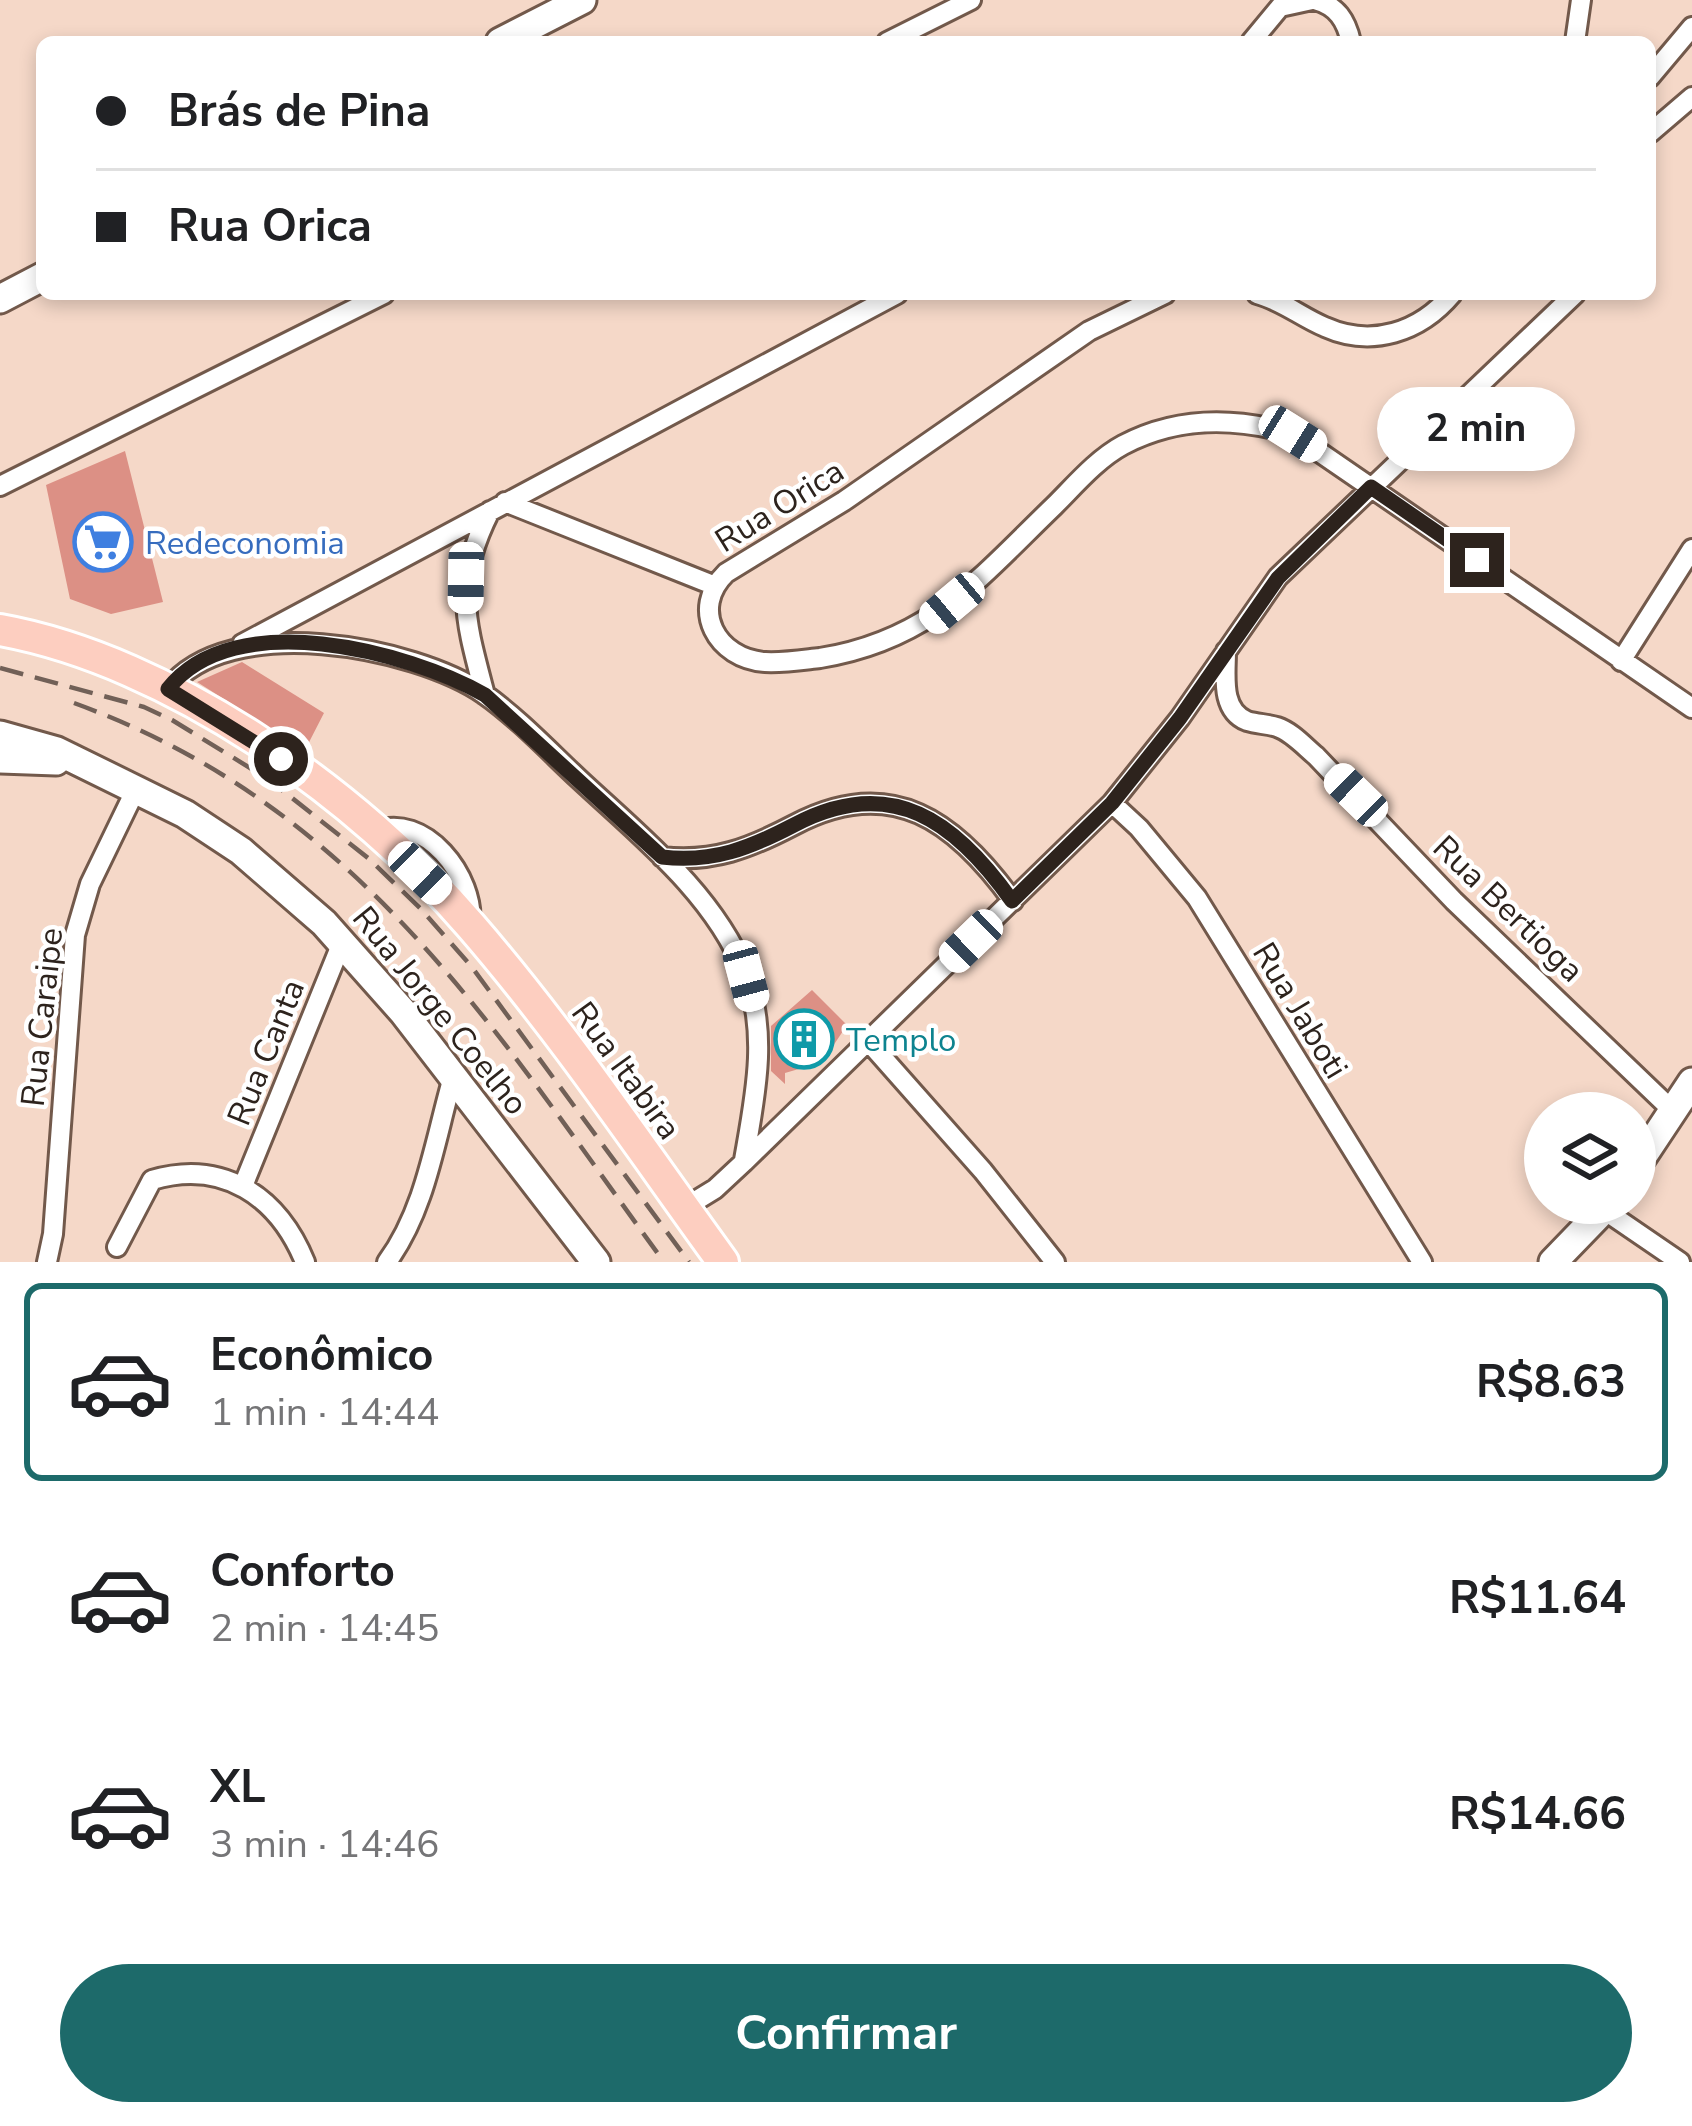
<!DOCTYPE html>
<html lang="pt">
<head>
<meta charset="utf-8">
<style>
  body { margin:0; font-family:"Nunito Sans",sans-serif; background:#f6f6f6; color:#202124; height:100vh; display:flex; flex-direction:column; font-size:45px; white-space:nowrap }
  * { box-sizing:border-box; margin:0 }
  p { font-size:39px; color:#757577 }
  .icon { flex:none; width:66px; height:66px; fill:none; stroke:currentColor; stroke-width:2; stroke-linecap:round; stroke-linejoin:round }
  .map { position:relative; height:1262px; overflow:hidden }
  .details { display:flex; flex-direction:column; background:#fff; flex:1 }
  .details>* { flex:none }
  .banner { position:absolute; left:36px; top:36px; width:1620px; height:264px; border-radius:18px; box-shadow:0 6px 18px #0003; display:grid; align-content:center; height:264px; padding:0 60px; background:#fff }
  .controls { position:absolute; left:1524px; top:1092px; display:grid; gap:24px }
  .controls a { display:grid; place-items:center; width:132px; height:132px; border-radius:50%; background:#fff; box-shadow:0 6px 18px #0003; font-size:60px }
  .end { position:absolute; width:54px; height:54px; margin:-27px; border:15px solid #2d231d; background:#fff; box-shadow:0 0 0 6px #fff }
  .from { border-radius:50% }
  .bubble { position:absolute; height:84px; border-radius:42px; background:#fff; box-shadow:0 6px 18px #0003; font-size:39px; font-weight:700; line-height:84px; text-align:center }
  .car { position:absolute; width:36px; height:72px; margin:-36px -18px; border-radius:15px; box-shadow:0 0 9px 3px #0007; background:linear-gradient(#fff 24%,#345 0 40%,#fff 0 76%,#345 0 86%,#fff 0) }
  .banner b { display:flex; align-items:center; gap:42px; height:114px; font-size:45px }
  .banner b+b { border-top:3px solid #e0e0e0 }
  .banner i { width:30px; height:30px; background:#202124 }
  ul { padding:21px 0 0; list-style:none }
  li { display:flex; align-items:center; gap:36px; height:198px; margin:0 24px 18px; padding:0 36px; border:6px solid transparent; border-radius:18px }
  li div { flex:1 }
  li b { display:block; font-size:45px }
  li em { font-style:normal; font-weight:700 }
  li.current { border-color:#1d6a6a }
  li>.icon { width:108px; height:108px; stroke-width:1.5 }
  .primary-button { display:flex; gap:24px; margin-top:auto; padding:24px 60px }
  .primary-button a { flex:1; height:138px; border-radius:72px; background:#1d6a6a; color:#fff; font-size:48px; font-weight:700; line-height:138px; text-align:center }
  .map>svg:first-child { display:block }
  .building { fill:#dc9085 }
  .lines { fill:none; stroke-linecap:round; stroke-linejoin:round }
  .street-casing { stroke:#72594b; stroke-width:24 }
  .secondary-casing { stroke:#72594b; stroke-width:33 }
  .primary-casing { stroke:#fff; stroke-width:36 }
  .street { stroke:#fff; stroke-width:18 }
  .secondary { stroke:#fff; stroke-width:27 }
  .primary { stroke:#fdcec0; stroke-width:30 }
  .rail { stroke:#716057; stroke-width:4.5; stroke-dasharray:24 12; stroke-linecap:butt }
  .route { stroke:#2d231d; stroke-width:15 }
  .labels { text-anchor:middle; stroke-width:9; stroke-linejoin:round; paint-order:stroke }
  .street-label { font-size:33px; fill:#2d231d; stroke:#fff }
  .shop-label { font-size:33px; fill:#366cbe; stroke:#fff; text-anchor:start }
  .culture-label { font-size:33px; fill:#0d838f; stroke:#fff; text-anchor:start }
</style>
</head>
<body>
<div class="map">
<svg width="1692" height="1262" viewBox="0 0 1692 1262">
  <rect width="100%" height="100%" fill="#f5d8c8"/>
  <path class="building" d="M 125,451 L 163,602 L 111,614 L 70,599 L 46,485 Z
    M 242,662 L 324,713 L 305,750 L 197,682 Z
    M 812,990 L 847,1025 L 827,1055 L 809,1066 L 785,1073 L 785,1084 L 771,1071 L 771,1026 Z"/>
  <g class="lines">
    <defs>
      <path id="street" d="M 1315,0 C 1337,6 1346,20 1351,42
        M 887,42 L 971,0
        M 1251,42 L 1280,7 L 1312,0
        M 1575,42 L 1581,0
        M 1650,77 L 1692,27
        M 1650,133 L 1692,97
        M 1165,294 L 1089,331 L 844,501 L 726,573 C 689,609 717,659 765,662 C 784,663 802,660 820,658 C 931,640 978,579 1054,506 C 1075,485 1097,459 1123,445 C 1178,416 1235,417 1293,434 L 1692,708
        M 1257,294 C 1283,301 1301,317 1325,327 C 1372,348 1420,332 1452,294
        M 0,486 L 384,294
        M 505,502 L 713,585
        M 242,644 L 897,294
        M 1226,651 C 1226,675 1220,710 1247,721 C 1257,724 1267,724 1277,727 C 1292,732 1304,746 1316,756 L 1454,901 L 1673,1111
        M 1621,661 L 1692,549
        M 168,689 C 228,611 414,646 484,694 C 518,718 549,751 579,779 C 640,836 713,893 745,972 C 769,1033 755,1097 744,1160
        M 485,695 C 465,619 453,584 490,511
        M 1112,803 L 1139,828 L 1197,898 L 1422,1262
        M 374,832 C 424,810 476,878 470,924
        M 662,857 C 713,863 750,848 794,825 C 892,773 956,822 1013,901
        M 868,1041 L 983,1171 L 1055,1262
        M 243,1186 L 343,940
        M 684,1208 L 715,1189 L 744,1162 L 1112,803 L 1180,718 L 1278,577 L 1575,294
        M 1604,1210 L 1680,1262
        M 117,1247 L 152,1180 C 223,1159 278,1196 305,1262
        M 47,1262 L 53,1234 L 75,935 L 90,884 L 136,789
        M 387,1262 C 426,1209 435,1139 453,1077"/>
      <path id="secondary" d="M 500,42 L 582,0
        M 0,299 L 42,277
        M 0,735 L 57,751 L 185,814 L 241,851 L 324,923 L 403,1012 L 596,1262
        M 0,759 L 56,761
        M 1635,1168 L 1692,1082
        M 1553,1262 L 1610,1203"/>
      <path id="primary" d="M 0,630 C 171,661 359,795 471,926 C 562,1031 641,1149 723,1262"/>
    </defs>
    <use href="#street" class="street-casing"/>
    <use href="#secondary" class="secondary-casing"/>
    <use href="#primary" class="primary-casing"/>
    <use href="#street" class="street"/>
    <use href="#secondary" class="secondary"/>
    <use href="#primary" class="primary"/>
    <path class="rail" d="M 0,668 L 144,707 L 172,720 L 268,779 L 368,858 L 420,908 L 471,966 L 689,1262
      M 74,703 C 360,807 494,1029 664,1262"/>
  </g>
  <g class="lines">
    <path class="route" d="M 281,759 L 168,689 C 234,605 407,651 485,695 L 662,857 C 713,863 750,848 794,825 C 892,773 956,822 1012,901 L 1112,803 L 1180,718 L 1278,578 L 1371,487 L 1477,560"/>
  </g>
  <defs>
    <symbol id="supermarket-ring" viewBox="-11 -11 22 22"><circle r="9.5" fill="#fff" stroke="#3f7fe0" stroke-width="1.5"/><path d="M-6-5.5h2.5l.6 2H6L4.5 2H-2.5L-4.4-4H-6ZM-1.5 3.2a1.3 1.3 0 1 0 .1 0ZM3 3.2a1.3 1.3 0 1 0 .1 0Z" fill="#3f7fe0"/></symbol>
    <symbol id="building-ring" viewBox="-11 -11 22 22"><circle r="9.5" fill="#fff" stroke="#0f9aa8" stroke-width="1.5"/><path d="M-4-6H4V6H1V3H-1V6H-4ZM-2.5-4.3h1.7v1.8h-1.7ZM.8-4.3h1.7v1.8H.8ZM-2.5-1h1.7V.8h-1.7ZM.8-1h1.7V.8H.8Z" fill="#0f9aa8"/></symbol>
  </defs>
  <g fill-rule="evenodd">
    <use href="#supermarket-ring" x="70" y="509" width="66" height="66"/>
    <use href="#building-ring" x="771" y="1006" width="66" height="66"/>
  </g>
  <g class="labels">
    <g class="street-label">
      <text transform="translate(779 505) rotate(-32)" y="12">Rua Orica</text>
      <text transform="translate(1509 908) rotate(44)" y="12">Rua Bertioga</text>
      <text transform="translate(441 1010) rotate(51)" y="12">Rua Jorge Coelho</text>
      <text transform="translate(1301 1010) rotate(59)" y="12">Rua Jaboti</text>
      <text transform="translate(41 1017) rotate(-84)" y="12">Rua Caraipe</text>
      <text transform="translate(265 1052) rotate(-68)" y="12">Rua Canta</text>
      <text transform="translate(627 1070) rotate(54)" y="12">Rua Itabira</text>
    </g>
    <g class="shop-label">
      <text x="145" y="554">Redeconomia</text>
    </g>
    <g class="culture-label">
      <text x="846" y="1051">Templo</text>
    </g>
  </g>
</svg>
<div class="controls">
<a><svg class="icon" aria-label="layers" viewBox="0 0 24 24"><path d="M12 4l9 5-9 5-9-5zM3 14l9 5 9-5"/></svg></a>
</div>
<i class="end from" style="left:281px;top:759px"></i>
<i class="end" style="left:1477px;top:560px"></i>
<div class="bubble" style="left:1377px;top:387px;width:198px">2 min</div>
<i class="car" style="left:1293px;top:434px;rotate:122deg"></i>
<i class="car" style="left:466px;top:578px;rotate:181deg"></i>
<i class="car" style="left:952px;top:603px;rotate:230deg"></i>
<i class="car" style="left:1356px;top:795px;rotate:314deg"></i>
<i class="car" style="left:420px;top:873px;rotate:134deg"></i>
<i class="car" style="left:971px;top:941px;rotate:226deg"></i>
<i class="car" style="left:746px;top:976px;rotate:165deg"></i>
<div class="banner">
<b><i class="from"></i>Brás de Pina</b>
<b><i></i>Rua Orica</b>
</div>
</div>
<section class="details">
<ul>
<li class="current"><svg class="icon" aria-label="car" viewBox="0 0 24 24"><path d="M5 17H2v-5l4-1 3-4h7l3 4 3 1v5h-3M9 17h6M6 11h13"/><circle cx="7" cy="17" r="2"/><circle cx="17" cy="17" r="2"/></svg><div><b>Econômico</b><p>1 min · 14:44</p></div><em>R$8.63</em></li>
<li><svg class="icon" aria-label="car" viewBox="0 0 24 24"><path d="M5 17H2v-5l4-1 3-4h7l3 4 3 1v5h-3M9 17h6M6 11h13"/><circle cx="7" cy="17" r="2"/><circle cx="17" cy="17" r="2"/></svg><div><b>Conforto</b><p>2 min · 14:45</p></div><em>R$11.64</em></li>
<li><svg class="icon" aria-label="car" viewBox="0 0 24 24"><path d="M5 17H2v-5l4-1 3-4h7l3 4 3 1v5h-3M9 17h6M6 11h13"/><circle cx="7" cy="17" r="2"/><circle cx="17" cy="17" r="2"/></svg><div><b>XL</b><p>3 min · 14:46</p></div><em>R$14.66</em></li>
</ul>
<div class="primary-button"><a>Confirmar</a></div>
</section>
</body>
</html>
